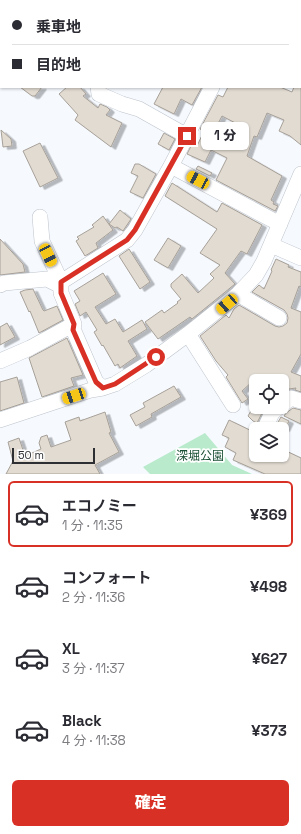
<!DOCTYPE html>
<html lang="ja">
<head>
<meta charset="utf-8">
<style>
  body { margin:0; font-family:"Space Grotesk","Noto Sans JP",sans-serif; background:#f2f2f3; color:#2b2b33; height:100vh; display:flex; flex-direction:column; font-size:15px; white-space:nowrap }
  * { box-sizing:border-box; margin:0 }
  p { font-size:13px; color:#7c7c81 }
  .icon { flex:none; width:22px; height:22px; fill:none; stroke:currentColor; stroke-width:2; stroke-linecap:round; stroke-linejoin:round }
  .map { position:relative; height:474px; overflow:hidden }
  .side { display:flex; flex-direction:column; background:#fff; flex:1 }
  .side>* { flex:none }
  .top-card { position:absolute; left:0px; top:0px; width:301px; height:88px; box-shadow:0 1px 3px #0004; display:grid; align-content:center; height:88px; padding:0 12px; background:#fff }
  .tools { position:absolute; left:249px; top:374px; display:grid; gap:8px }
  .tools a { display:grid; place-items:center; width:40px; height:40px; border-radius:6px; background:#fff; box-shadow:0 1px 3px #0004; font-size:20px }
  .scale { position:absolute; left:12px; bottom:10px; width:83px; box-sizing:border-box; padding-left:4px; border:2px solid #2d2f32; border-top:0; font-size:11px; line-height:14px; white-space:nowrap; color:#2d2f32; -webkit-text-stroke:3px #fff; paint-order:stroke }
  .end { position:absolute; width:18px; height:18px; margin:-9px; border:5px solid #d93025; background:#fff; box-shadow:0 0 0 2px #fff }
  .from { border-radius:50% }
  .bubble { position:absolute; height:28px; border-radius:6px; background:#fff; box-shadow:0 1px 3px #0004; font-size:13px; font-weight:800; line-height:28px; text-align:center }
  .car { position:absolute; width:12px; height:24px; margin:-12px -6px; border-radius:5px; box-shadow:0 0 3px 1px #0007; background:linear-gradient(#f5c518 24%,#345 0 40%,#f5c518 0 76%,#345 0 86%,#f5c518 0) }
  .top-card b { display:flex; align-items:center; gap:14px; height:38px; font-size:15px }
  .top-card b+b { border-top:1px solid #e1e1e2 }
  .top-card i { width:10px; height:10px; background:#2b2b33 }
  ul { padding:7px 0 0; list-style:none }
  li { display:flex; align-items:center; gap:12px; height:66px; margin:0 8px 6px; padding:0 4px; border:2px solid transparent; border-radius:6px }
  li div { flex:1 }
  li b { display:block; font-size:15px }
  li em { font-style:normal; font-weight:800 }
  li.selected { border-color:#d93025 }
  li>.icon { width:36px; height:36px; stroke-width:1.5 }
  .cta { display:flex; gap:8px; margin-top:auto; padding:8px 12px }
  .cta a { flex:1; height:46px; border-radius:6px; background:#d93025; color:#fff; font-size:16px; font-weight:800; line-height:46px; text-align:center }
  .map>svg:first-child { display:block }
  .green { fill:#b8eacb }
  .building { fill:#e1dbd2; stroke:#a7a098; fill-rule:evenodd; filter:url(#shadow) }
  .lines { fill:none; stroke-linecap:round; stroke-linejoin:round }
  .minor-casing { stroke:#bec4cc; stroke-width:16 }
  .major-casing { stroke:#d5d5d6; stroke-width:20 }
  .minor { stroke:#fff; stroke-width:15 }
  .major { stroke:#fed9da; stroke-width:19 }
  .route { stroke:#d93025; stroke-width:5 }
  .labels { text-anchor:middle; stroke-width:3.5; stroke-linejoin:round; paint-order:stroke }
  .park-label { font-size:12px; fill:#1b5135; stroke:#fff }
</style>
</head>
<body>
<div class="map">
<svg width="301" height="474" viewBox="0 0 301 474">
  <defs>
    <filter id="shadow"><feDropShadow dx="4.5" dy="2.5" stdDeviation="0" flood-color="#0004"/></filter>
  </defs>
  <rect width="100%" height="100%" fill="#f6faff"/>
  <path class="green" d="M 205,433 L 232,465 L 252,474 L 150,474 L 143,467 Z"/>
  <path class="building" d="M 301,73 L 301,145 L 290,136 L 279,131 L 284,120 L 267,113 L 257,137 L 254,136 L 247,156 L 282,176 L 271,200 L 274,202 L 273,204 L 278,206 L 275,211 L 216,180 L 227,158 L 211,150 L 205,162 L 187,154 L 192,144 L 197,146 L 204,131 L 200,129 L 218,95 L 223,97 L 228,87 L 280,87 L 292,92 L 294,87 L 300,87 ZM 222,116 L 245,128 L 238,149 L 211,137 Z
    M 20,87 L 42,87 L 35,96 L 32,96 Z
    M 67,87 L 80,87 L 86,94 L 83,96 L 98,108 L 100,104 L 107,107 L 110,110 L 106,115 L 122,123 L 111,147 L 75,120 L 78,115 L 59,94 Z
    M 163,87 L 202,87 L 192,105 L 181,99 L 174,114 L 154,104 Z
    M 1,130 L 11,139 L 12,146 L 3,147 Z
    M 164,133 L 175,139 L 169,150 L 158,144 Z
    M 40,143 L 58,178 L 40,187 L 23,151 Z
    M 135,164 L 139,164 L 156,174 L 143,198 L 130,192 L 138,176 L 131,173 Z
    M 198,166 L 212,173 L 210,176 L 196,169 Z
    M 172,183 L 217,212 L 222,203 L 262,225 L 247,254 L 241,251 L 225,273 L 235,284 L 192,319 L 190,317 L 158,339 L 145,322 L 162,310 L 164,313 L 178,303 L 177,302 L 181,299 L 171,287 L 171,284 L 182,274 L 198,293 L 214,278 L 210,274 L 220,265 L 200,253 L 217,229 L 165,196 Z
    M 120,210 L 131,219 L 123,231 L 117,227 L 115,228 L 109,224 Z
    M 103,216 L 113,230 L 96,243 L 98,248 L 85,256 L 76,241 L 79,239 L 77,237 L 94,227 L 92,225 Z
    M 168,238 L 181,246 L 168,268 L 154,260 Z
    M 0,239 L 23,264 L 25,272 L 0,275 Z
    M 129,249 L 150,282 L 140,289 L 119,256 Z
    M 276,259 L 289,265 L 288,267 L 301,272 L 301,287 L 299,286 L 291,308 L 301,312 L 301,354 L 291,372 L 301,376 L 301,392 L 295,390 L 296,388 L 289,389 L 282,393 L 282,381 L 253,381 L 242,391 L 248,399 L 242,403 L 226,377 L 228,375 L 216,361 L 200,336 L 226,315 L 229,318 L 234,309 L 239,305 L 275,326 L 279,327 L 283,326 L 287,323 L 288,318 L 287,314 L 284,310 L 252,292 L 259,285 L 264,289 L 272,271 L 271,270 Z
    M 103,273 L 116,294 L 95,307 L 106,324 L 115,319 L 123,332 L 142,320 L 147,329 L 128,341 L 137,356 L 120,368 L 118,364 L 115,366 L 103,345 L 102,346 L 94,332 L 97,330 L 86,312 L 80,316 L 75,304 L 80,301 L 74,291 Z
    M 33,289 L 43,310 L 44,311 L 57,306 L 63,320 L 39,333 L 30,311 L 29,312 L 20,292 L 25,290 Z
    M 7,323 L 15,337 L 0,345 L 0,327 Z
    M 67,338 L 83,375 L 71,378 L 74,386 L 42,397 L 29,358 Z
    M 17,377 L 24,403 L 0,411 L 0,382 Z
    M 174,386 L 181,397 L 151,414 L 152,417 L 136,426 L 130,415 L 145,407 L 143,403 Z
    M 293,408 L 301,410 L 301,424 L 284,416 L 286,413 Z
    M 252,409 L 262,413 L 257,423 L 253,421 L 248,416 Z
    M 105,412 L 111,432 L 109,433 L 119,452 L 95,465 L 100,474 L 6,474 L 13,461 L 8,442 L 19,438 L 25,456 L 41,449 L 39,443 L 41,437 L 47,435 L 51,447 L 71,440 L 65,422 L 79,417 L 80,421 Z
    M 281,417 L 289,421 L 285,429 L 274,429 Z
    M 229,420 L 256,433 L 256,455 L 282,455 L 282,449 L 301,458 L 301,474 L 265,474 L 233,460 L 236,453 L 225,447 L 229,438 L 222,435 Z"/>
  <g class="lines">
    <defs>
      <path id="minor" d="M 0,18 L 1,19
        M 98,87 L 99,94 L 122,104 L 139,109 L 187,136
        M 212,87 L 171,166 L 135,230 L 127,240 L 61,282 L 61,293 L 74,324 L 73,329 L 96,382 L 103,388 L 115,384 L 146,365 L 188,334 L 238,294 L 256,275 L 264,261 L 301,174
        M 171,166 L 280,224
        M 40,217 L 42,241 L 61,282
        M 271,245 L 301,258
        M 0,285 L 4,283 L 47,279 L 61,286
        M 238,294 L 279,318
        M 188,334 L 233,405
        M 0,361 L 30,348 L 74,324
        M 282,405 L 291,398 L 301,401
        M 0,420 L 91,390 L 103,388
        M 265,428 L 272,413 L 279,407"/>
      <path id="major" d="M 227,0 L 228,1
        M 298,0 L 300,1
        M 254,1 L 255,0"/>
    </defs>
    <use href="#minor" class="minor-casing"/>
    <use href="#major" class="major-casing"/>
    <use href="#minor" class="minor"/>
    <use href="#major" class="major"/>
  </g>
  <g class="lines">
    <path class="route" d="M 156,357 L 115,384 L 103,388 L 96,382 L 73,330 L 74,324 L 61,293 L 61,282 L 127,240 L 135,230 L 187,136"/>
  </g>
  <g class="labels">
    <g class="park-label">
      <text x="200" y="460">深堀公園</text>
    </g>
  </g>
</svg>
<div class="tools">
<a><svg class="icon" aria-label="locate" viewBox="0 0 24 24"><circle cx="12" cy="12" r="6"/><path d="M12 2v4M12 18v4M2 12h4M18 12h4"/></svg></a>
<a><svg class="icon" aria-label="layers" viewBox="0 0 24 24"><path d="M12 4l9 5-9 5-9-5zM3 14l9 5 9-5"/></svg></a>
</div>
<div class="scale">50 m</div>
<i class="end from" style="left:156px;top:357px"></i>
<i class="end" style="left:187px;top:136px"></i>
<div class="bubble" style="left:201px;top:122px;width:48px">1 分</div>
<i class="car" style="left:198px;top:180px;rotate:298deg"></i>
<i class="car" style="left:48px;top:255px;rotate:154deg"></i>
<i class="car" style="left:227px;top:304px;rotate:229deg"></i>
<i class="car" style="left:74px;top:396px;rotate:252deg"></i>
<div class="top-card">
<b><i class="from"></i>乗車地</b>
<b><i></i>目的地</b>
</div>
</div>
<section class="side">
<ul>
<li class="selected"><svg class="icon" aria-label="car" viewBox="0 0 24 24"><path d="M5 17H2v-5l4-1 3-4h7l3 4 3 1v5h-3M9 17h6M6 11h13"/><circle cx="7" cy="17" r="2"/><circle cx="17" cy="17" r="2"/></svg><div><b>エコノミー</b><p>1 分 · 11:35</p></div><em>¥369</em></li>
<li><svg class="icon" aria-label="car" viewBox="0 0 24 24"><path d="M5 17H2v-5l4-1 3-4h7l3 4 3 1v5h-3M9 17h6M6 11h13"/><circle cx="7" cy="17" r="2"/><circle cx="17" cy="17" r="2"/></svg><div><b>コンフォート</b><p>2 分 · 11:36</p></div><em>¥498</em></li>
<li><svg class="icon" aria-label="car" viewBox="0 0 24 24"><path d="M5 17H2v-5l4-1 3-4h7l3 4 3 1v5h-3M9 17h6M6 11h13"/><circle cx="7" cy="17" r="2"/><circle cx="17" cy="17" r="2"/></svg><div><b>XL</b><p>3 分 · 11:37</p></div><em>¥627</em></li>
<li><svg class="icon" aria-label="car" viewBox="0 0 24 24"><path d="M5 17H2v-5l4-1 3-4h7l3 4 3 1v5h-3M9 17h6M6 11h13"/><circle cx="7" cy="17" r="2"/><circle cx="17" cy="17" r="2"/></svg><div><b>Black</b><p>4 分 · 11:38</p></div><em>¥373</em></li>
</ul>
<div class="cta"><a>確定</a></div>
</section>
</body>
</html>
